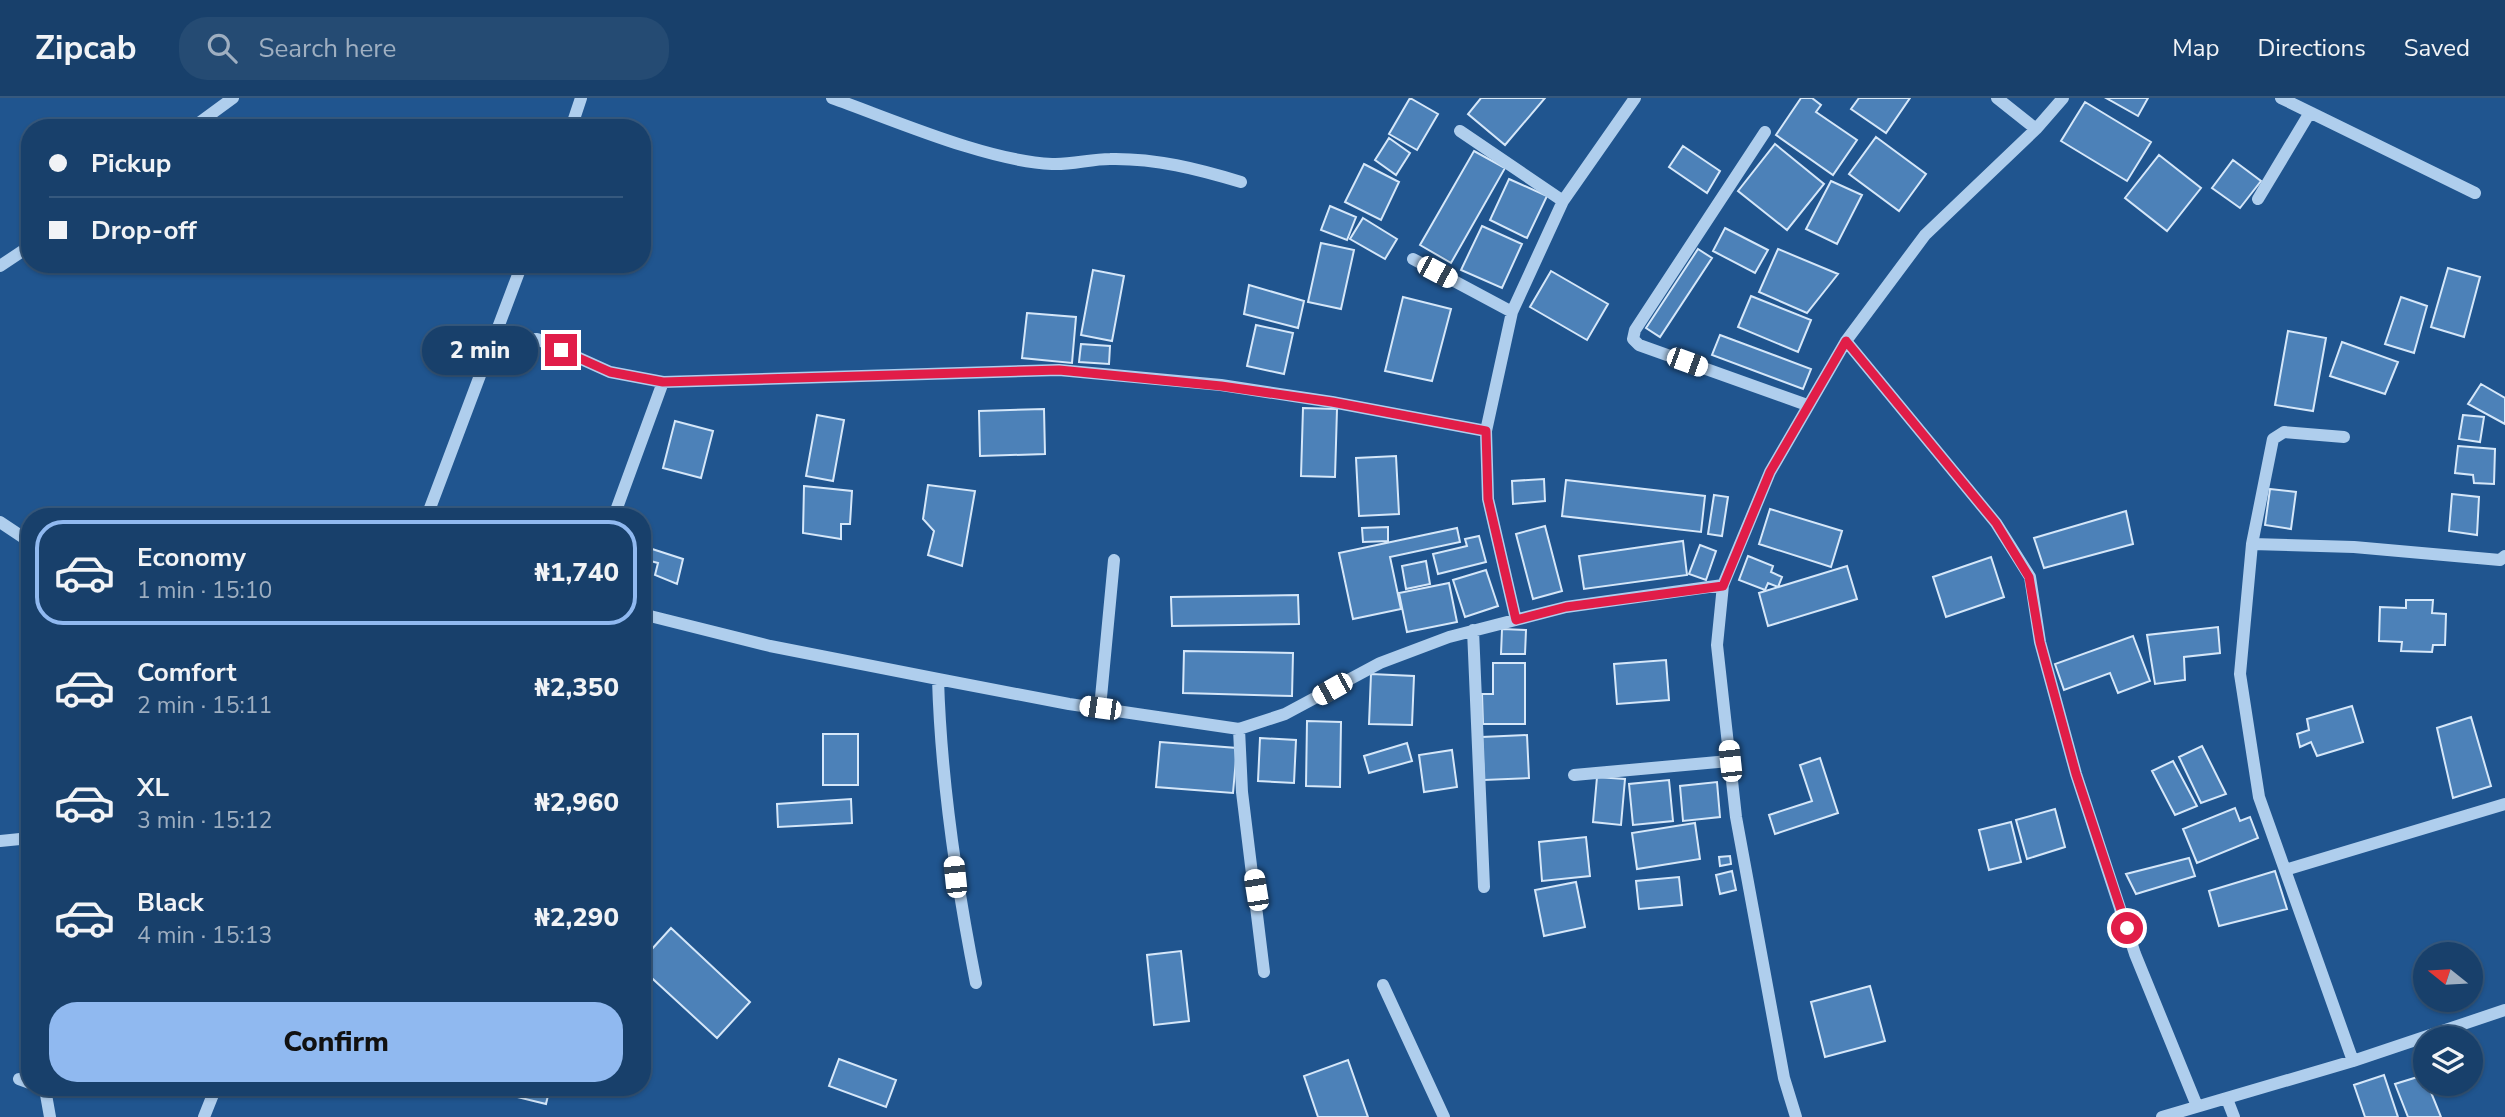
<!DOCTYPE html>
<html lang="en">
<head>
<meta charset="utf-8">
<style>
  body { margin:0; font-family:"Nunito Sans",sans-serif; background:#254b73; color:#f1f3f6; height:100vh; display:flex; flex-direction:column; font-size:26px; white-space:nowrap }
  * { box-sizing:border-box; margin:0 }
  p { font-size:23px; color:#9fafc1 }
  .icon { flex:none; width:38px; height:38px; fill:none; stroke:currentColor; stroke-width:2; stroke-linecap:round; stroke-linejoin:round }
  .map { position:relative; flex:1; overflow:hidden }
  .side { position:absolute; left:21px; top:410px; width:630px; height:588px; display:flex; flex-direction:column; background:#18406b; border-radius:28px; box-shadow:0 2px 5px #0004,0 0 0 2px #36597e }
  .side>* { flex:none }
  .banner { position:absolute; left:21px; top:21px; width:630px; height:154px; border-radius:28px; box-shadow:0 2px 5px #0004,0 0 0 2px #36597e; display:grid; align-content:center; height:154px; padding:0 28px; background:#18406b }
  .needle { width:46px; rotate:288deg }
  .controls { position:absolute; left:2413px; top:844px; display:grid; gap:14px }
  .controls a { display:grid; place-items:center; width:70px; height:70px; border-radius:50%; background:#18406b; box-shadow:0 2px 5px #0004,0 0 0 2px #36597e; font-size:35px }
  .end { position:absolute; width:32px; height:32px; margin:-16px; border:9px solid #e11d48; background:#fff; box-shadow:0 0 0 4px #fff }
  .from { border-radius:50% }
  .bubble { position:absolute; height:49px; border-radius:24px; background:#18406b; box-shadow:0 2px 5px #0004,0 0 0 2px #36597e; font-size:23px; font-weight:800; line-height:49px; text-align:center }
  .car { position:absolute; width:21px; height:42px; margin:-21px -10px; border-radius:9px; box-shadow:0 0 5px 2px #0007; background:linear-gradient(#fff 24%,#345 0 40%,#fff 0 76%,#345 0 86%,#fff 0) }
  .banner b { display:flex; align-items:center; gap:24px; height:66px; font-size:26px }
  .banner b+b { border-top:2px solid #36597e }
  .banner i { width:18px; height:18px; background:#f1f3f6 }
  ul { padding:12px 0 0; list-style:none }
  li { display:flex; align-items:center; gap:21px; height:105px; margin:0 14px 10px; padding:0 14px; border:4px solid transparent; border-radius:28px }
  li div { flex:1 }
  li b { display:block; font-size:26px }
  li em { font-style:normal; font-weight:800 }
  li.active { border-color:#90b9f0 }
  li>.icon { width:63px; height:63px; stroke-width:1.5 }
  .button { display:flex; gap:14px; margin-top:auto; padding:14px 28px }
  .button a { flex:1; height:80px; border-radius:28px; background:#90b9f0; color:#111; font-size:28px; font-weight:800; line-height:80px; text-align:center }
  header { display:flex; align-items:center; gap:42px; box-sizing:border-box; height:98px; padding:0 35px; background:#18406b; border-bottom:2px solid #36597e }
  header strong { font-size:33px }
  nav { display:flex; gap:38px; margin-inline-start:auto; font-size:24px }
  .search { width:490px; height:63px; background:#254b73; display:flex; align-items:center; gap:18px; box-sizing:border-box; padding:0 24px; border-radius:28px; color:#9fafc1; font-size:26px }
  .map>svg:first-child { display:block }
  .building { fill:#4c81b8; stroke:#d5e7f9; stroke-width:2 }
  .lines { fill:none; stroke-linecap:round; stroke-linejoin:round }
  .minor { stroke:#afceed; stroke-width:12 }
  .route { stroke:#e11d48; stroke-width:9 }
</style>
</head>
<body>
<header>
<strong>Zipcab</strong>
<div class="search"><svg class="icon" aria-label="search" viewBox="0 0 24 24"><circle cx="10" cy="10" r="6"/><path d="M15 15l6 6"/></svg>Search here</div>
<nav><a>Map</a><a>Directions</a><a>Saved</a></nav>
</header>
<div class="map">
<svg width="2505" height="1019" viewBox="0 0 2505 1019">
  <rect width="100%" height="100%" fill="#20558f"/>
  <path class="building" d="M 1410,0 L 1438,16 L 1417,52 L 1389,36 Z
    M 1481,0 L 1545,0 L 1505,47 L 1468,16 Z
    M 1801,0 L 1812,0 L 1821,7 L 1816,14 L 1857,42 L 1833,77 L 1776,37 Z
    M 1859,0 L 1910,0 L 1886,35 L 1851,11 Z
    M 2106,0 L 2148,0 L 2138,18 Z
    M 2085,4 L 2151,44 L 2127,83 L 2061,43 Z
    M 1876,39 L 1926,76 L 1899,113 L 1849,76 Z
    M 1389,40 L 1410,55 L 1396,77 L 1375,62 Z
    M 1775,46 L 1824,86 L 1787,132 L 1738,93 Z
    M 1683,48 L 1720,73 L 1707,95 L 1669,69 Z
    M 1474,53 L 1505,70 L 1451,165 L 1420,147 Z
    M 2159,57 L 2201,90 L 2167,133 L 2125,100 Z
    M 2233,62 L 2261,83 L 2240,110 L 2212,90 Z
    M 1364,66 L 1399,84 L 1381,122 L 1345,104 Z
    M 1509,81 L 1547,98 L 1527,140 L 1490,122 Z
    M 1831,83 L 1862,97 L 1837,146 L 1806,131 Z
    M 1330,108 L 1356,119 L 1347,142 L 1321,132 Z
    M 1363,120 L 1397,141 L 1385,161 L 1350,141 Z
    M 1482,128 L 1522,146 L 1502,190 L 1461,172 Z
    M 1725,130 L 1768,152 L 1755,175 L 1713,153 Z
    M 1321,145 L 1354,152 L 1341,211 L 1308,204 Z
    M 1698,151 L 1712,160 L 1660,239 L 1646,230 Z
    M 1778,151 L 1838,176 L 1807,215 L 1759,194 Z
    M 2448,170 L 2480,179 L 2464,239 L 2431,229 Z
    M 1093,172 L 1124,178 L 1112,243 L 1081,237 Z
    M 1551,173 L 1608,206 L 1587,242 L 1530,209 Z
    M 1249,187 L 1304,203 L 1298,230 L 1244,216 Z
    M 1751,198 L 1811,222 L 1798,254 L 1738,229 Z
    M 1403,199 L 1451,211 L 1432,283 L 1385,273 Z
    M 2401,199 L 2427,208 L 2414,255 L 2385,246 Z
    M 1027,215 L 1076,219 L 1072,265 L 1022,260 Z
    M 1256,227 L 1293,235 L 1284,276 L 1247,268 Z
    M 2288,233 L 2326,240 L 2313,313 L 2275,307 Z
    M 1720,237 L 1811,271 L 1803,291 L 1712,257 Z
    M 2342,244 L 2398,264 L 2385,296 L 2330,278 Z
    M 1081,246 L 1110,248 L 1109,266 L 1079,264 Z
    M 2481,286 L 2505,300 L 2505,326 L 2468,306 Z
    M 1303,310 L 1337,311 L 1335,379 L 1301,378 Z
    M 1044,311 L 1045,356 L 980,358 L 979,313 Z
    M 817,317 L 844,322 L 833,383 L 806,378 Z
    M 2463,317 L 2484,319 L 2480,344 L 2459,341 Z
    M 675,323 L 713,333 L 701,380 L 663,370 Z
    M 2458,348 L 2495,351 L 2494,386 L 2474,385 L 2473,377 L 2455,375 Z
    M 1396,358 L 1399,416 L 1359,418 L 1356,360 Z
    M 1544,381 L 1545,403 L 1513,406 L 1512,383 Z
    M 1566,382 L 1705,398 L 1701,434 L 1562,418 Z
    M 928,387 L 975,393 L 962,468 L 928,457 L 934,433 L 923,421 Z
    M 804,388 L 852,393 L 850,426 L 841,426 L 841,441 L 803,435 Z
    M 2270,391 L 2296,394 L 2291,431 L 2265,427 Z
    M 2452,396 L 2479,399 L 2477,437 L 2449,433 Z
    M 1714,397 L 1728,399 L 1722,438 L 1708,436 Z
    M 1770,411 L 1842,433 L 1831,469 L 1759,446 Z
    M 2126,413 L 2133,446 L 2044,470 L 2034,440 Z
    M 1545,428 L 1562,493 L 1533,501 L 1516,436 Z
    M 1388,429 L 1388,443 L 1363,444 L 1362,430 Z
    M 1457,430 L 1460,444 L 1390,459 L 1401,511 L 1353,521 L 1339,455 Z
    M 1479,438 L 1486,464 L 1438,476 L 1433,456 L 1467,448 L 1465,441 Z
    M 1683,443 L 1687,477 L 1584,491 L 1579,458 Z
    M 1700,447 L 1716,453 L 1706,482 L 1689,476 Z
    M 646,449 L 683,461 L 677,486 L 655,477 L 658,465 L 643,461 Z
    M 1748,458 L 1773,468 L 1771,474 L 1782,479 L 1778,489 L 1768,485 L 1765,492 L 1739,482 Z
    M 1991,459 L 2004,499 L 1946,519 L 1933,479 Z
    M 1426,463 L 1430,486 L 1406,491 L 1402,468 Z
    M 1847,468 L 1857,501 L 1768,528 L 1759,495 Z
    M 1486,472 L 1498,508 L 1465,519 L 1453,482 Z
    M 1449,485 L 1457,524 L 1407,534 L 1399,495 Z
    M 1298,497 L 1299,526 L 1172,528 L 1171,499 Z
    M 2406,502 L 2433,502 L 2432,515 L 2446,516 L 2445,547 L 2433,547 L 2432,554 L 2401,553 L 2402,544 L 2379,543 L 2380,509 L 2406,510 Z
    M 2218,529 L 2220,555 L 2184,559 L 2185,582 L 2155,586 L 2147,537 Z
    M 1502,531 L 1526,532 L 1525,556 L 1501,556 Z
    M 2133,538 L 2150,583 L 2118,595 L 2110,575 L 2064,592 L 2055,566 Z
    M 1184,553 L 1293,555 L 1292,598 L 1183,595 Z
    M 1666,562 L 1669,602 L 1617,606 L 1614,566 Z
    M 1493,565 L 1525,565 L 1525,626 L 1483,626 L 1482,596 L 1493,596 Z
    M 1371,576 L 1414,578 L 1412,627 L 1369,626 Z
    M 2352,608 L 2363,644 L 2317,658 L 2311,644 L 2300,649 L 2297,636 L 2309,632 L 2307,621 Z
    M 2471,619 L 2491,688 L 2453,700 L 2437,630 Z
    M 1307,623 L 1341,624 L 1340,689 L 1306,688 Z
    M 823,636 L 858,636 L 858,687 L 823,687 Z
    M 1527,637 L 1529,680 L 1484,682 L 1482,639 Z
    M 1260,640 L 1296,642 L 1294,685 L 1258,683 Z
    M 1160,644 L 1237,650 L 1233,695 L 1156,689 Z
    M 1407,645 L 1412,663 L 1369,675 L 1364,658 Z
    M 2202,648 L 2226,696 L 2201,705 L 2179,659 Z
    M 1452,652 L 1457,689 L 1424,694 L 1419,657 Z
    M 1820,660 L 1838,715 L 1775,736 L 1769,717 L 1812,703 L 1800,667 Z
    M 2173,663 L 2197,708 L 2175,717 L 2152,673 Z
    M 1597,679 L 1625,681 L 1621,727 L 1593,724 Z
    M 1669,682 L 1673,723 L 1633,727 L 1629,686 Z
    M 1717,684 L 1720,719 L 1683,723 L 1680,688 Z
    M 851,701 L 852,725 L 778,729 L 777,706 Z
    M 2235,710 L 2240,723 L 2250,719 L 2258,740 L 2197,765 L 2183,731 Z
    M 2055,711 L 2065,749 L 2027,761 L 2016,722 Z
    M 2011,724 L 2021,764 L 1989,772 L 1979,732 Z
    M 1695,725 L 1700,761 L 1637,771 L 1632,735 Z
    M 1586,739 L 1590,778 L 1542,783 L 1539,744 Z
    M 1730,758 L 1731,766 L 1720,768 L 1719,759 Z
    M 2189,760 L 2195,778 L 2136,796 L 2126,776 Z
    M 1732,773 L 1736,792 L 1720,796 L 1716,777 Z
    M 2275,773 L 2287,811 L 2219,828 L 2209,793 Z
    M 1679,779 L 1682,807 L 1639,811 L 1636,783 Z
    M 1576,784 L 1585,829 L 1544,838 L 1535,792 Z
    M 671,830 L 750,904 L 717,940 L 642,871 L 642,862 Z
    M 1181,853 L 1189,923 L 1154,927 L 1147,857 Z
    M 1870,888 L 1885,943 L 1825,959 L 1811,904 Z
    M 839,961 L 896,982 L 886,1009 L 829,988 Z
    M 1348,962 L 1368,1019 L 1318,1019 L 1304,978 Z
    M 2384,977 L 2398,1019 L 2365,1019 L 2354,987 Z
    M 2424,977 L 2441,1019 L 2408,1019 L 2395,986 Z
    M 507,989 L 550,989 L 546,1006 L 505,996 Z"/>
  <g class="lines">
    <path class="minor" d="M 832,0 C 894,22 987,63 1052,66 C 1071,67 1091,61 1110,61 C 1155,60 1198,71 1241,84
      M 1997,0 L 2036,31
      M 2281,0 L 2475,95
      M 192,30 L 233,0
      M 571,30 L 581,0
      M 1460,33 L 1563,103
      M 1765,34 L 1635,232 L 1633,241 L 1639,247 L 1807,307
      M 2258,101 L 2309,16
      M 1413,161 L 1512,214
      M 0,168 L 30,148
      M 495,243 L 537,241 L 610,274 L 663,284 L 1059,272 L 1221,287 L 1332,304 L 1486,333
      M 1846,243 L 1996,425 L 2030,479 L 2040,544 L 2076,676 L 2135,856 L 2197,1008
      M 2344,339 L 2284,334 L 2273,341 L 2252,446 L 2240,576 L 2259,699 L 2353,963
      M 427,418 L 522,166
      M 614,418 L 663,284
      M 0,424 L 30,444
      M 2252,446 L 2354,449 L 2500,462 L 2505,458
      M 642,516 L 770,548 L 938,581 L 1069,606 L 1239,631 L 1285,616 L 1380,565 L 1449,539 L 1566,509 L 1723,487
      M 1516,522 L 1488,401 L 1486,333 L 1512,214 L 1563,103 L 1635,0
      M 1473,532 L 1484,789
      M 938,581 C 941,684 956,784 976,885
      M 1100,610 L 1114,462
      M 1239,631 L 1242,694 L 1264,874
      M 1574,677 L 1729,663
      M 0,743 L 30,740
      M 2285,772 L 2505,706
      M 1383,887 L 1444,1019
      M 19,981 L 30,985
      M 39,989 L 45,991 L 50,1019
      M 2227,1001 L 2234,1019
      M 204,1019 L 216,989
      M 1796,1019 L 1784,980 L 1736,719 L 1717,547 L 1723,487 L 1770,374 L 1846,243 L 1925,137 L 2036,31 L 2063,0
      M 2162,1019 L 2353,963 L 2505,912"/>
  </g>
  <g class="lines">
    <path class="route" d="M 561,252 L 610,274 L 663,284 L 1059,272 L 1221,288 L 1332,304 L 1486,333 L 1488,401 L 1516,522 L 1566,509 L 1723,488 L 1770,374 L 1846,243 L 1996,425 L 2029,479 L 2040,544 L 2076,676 L 2127,830"/>
  </g>
</svg>
<div class="controls">
<a><svg class="needle" viewBox="-14 -14 28 28"><path d="M0-13l5 13h-10z" fill="#e53935"/><path d="M0 13l5-13h-10z" fill="#9fafc1"/></svg></a>
<a><svg class="icon" aria-label="layers" viewBox="0 0 24 24"><path d="M12 4l9 5-9 5-9-5zM3 14l9 5 9-5"/></svg></a>
</div>
<i class="end from" style="left:2127px;top:830px"></i>
<i class="end" style="left:561px;top:252px"></i>
<div class="bubble" style="left:422px;top:228px;width:116px">2 min</div>
<i class="car" style="left:1437px;top:174px;rotate:118deg"></i>
<i class="car" style="left:1687px;top:264px;rotate:110deg"></i>
<i class="car" style="left:1332px;top:591px;rotate:241deg"></i>
<i class="car" style="left:1100px;top:610px;rotate:278deg"></i>
<i class="car" style="left:1730px;top:663px;rotate:354deg"></i>
<i class="car" style="left:955px;top:779px;rotate:354deg"></i>
<i class="car" style="left:1256px;top:792px;rotate:351deg"></i>
<div class="banner">
<b><i class="from"></i>Pickup</b>
<b><i></i>Drop-off</b>
</div>
<section class="side">
<ul>
<li class="active"><svg class="icon" aria-label="car" viewBox="0 0 24 24"><path d="M5 17H2v-5l4-1 3-4h7l3 4 3 1v5h-3M9 17h6M6 11h13"/><circle cx="7" cy="17" r="2"/><circle cx="17" cy="17" r="2"/></svg><div><b>Economy</b><p>1 min · 15:10</p></div><em>₦1,740</em></li>
<li><svg class="icon" aria-label="car" viewBox="0 0 24 24"><path d="M5 17H2v-5l4-1 3-4h7l3 4 3 1v5h-3M9 17h6M6 11h13"/><circle cx="7" cy="17" r="2"/><circle cx="17" cy="17" r="2"/></svg><div><b>Comfort</b><p>2 min · 15:11</p></div><em>₦2,350</em></li>
<li><svg class="icon" aria-label="car" viewBox="0 0 24 24"><path d="M5 17H2v-5l4-1 3-4h7l3 4 3 1v5h-3M9 17h6M6 11h13"/><circle cx="7" cy="17" r="2"/><circle cx="17" cy="17" r="2"/></svg><div><b>XL</b><p>3 min · 15:12</p></div><em>₦2,960</em></li>
<li><svg class="icon" aria-label="car" viewBox="0 0 24 24"><path d="M5 17H2v-5l4-1 3-4h7l3 4 3 1v5h-3M9 17h6M6 11h13"/><circle cx="7" cy="17" r="2"/><circle cx="17" cy="17" r="2"/></svg><div><b>Black</b><p>4 min · 15:13</p></div><em>₦2,290</em></li>
</ul>
<div class="button"><a>Confirm</a></div>
</section>
</div>
</body>
</html>
